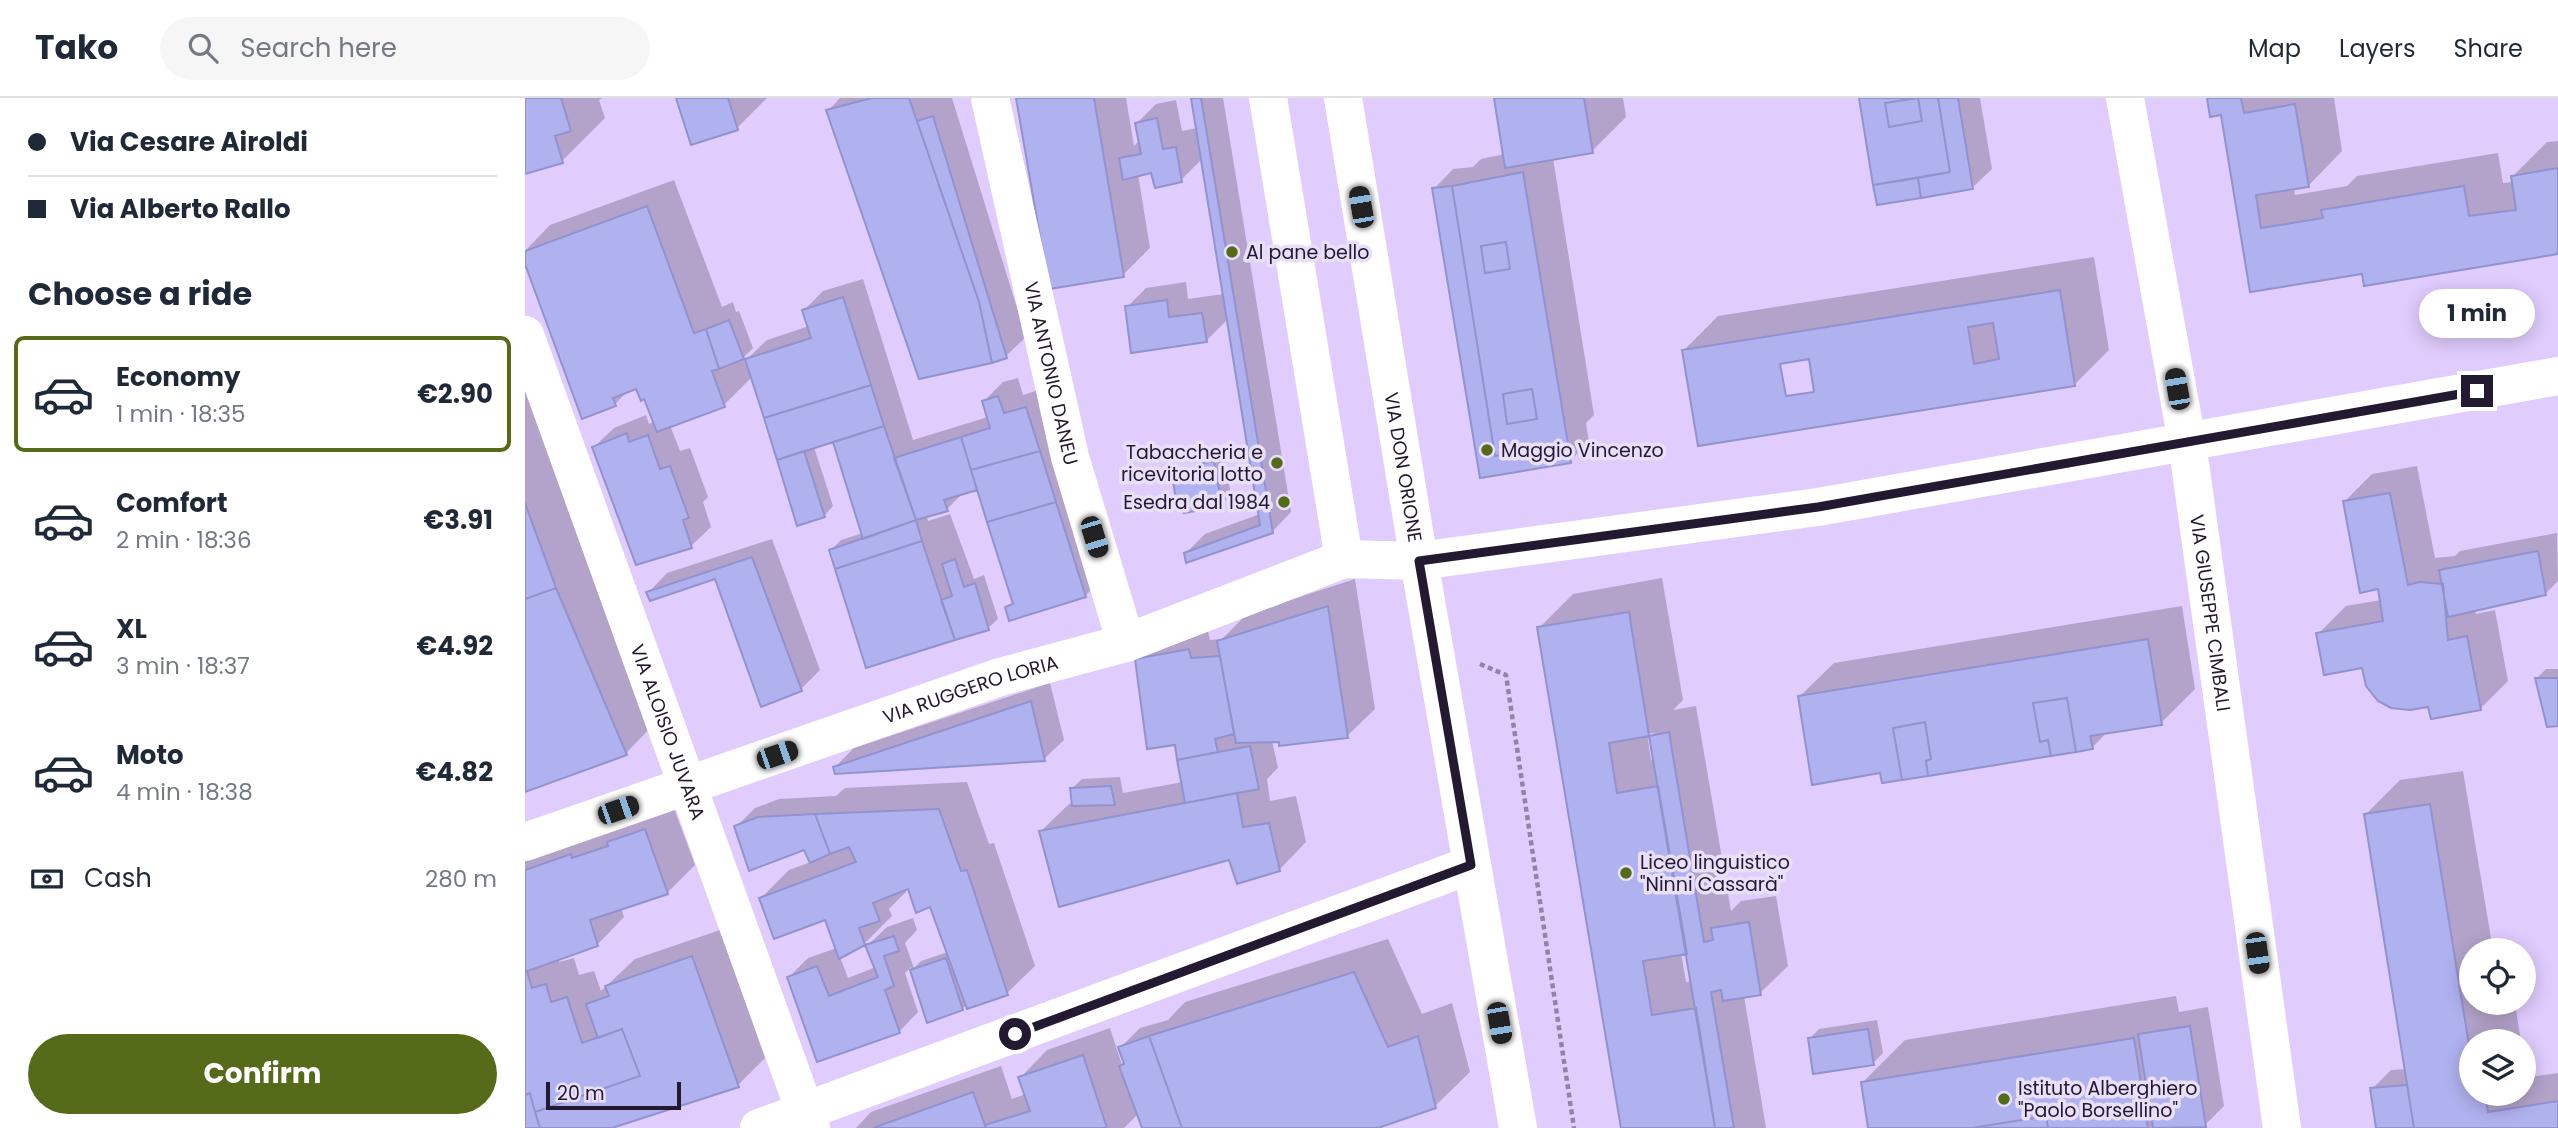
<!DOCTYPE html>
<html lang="en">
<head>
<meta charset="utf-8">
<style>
  body { margin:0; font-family:Poppins,sans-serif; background:#f6f6f7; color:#1f2937; height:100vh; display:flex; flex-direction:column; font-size:26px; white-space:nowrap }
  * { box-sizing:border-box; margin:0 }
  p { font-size:23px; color:#747a83 }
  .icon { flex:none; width:38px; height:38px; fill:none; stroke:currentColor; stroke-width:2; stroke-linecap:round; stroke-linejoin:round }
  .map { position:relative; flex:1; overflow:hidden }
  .drawer { display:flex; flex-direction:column; background:#fff; width:525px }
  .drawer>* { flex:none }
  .guide { display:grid; align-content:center; height:154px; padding:0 28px; background:#fff }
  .buttons { position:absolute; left:1934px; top:840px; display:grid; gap:14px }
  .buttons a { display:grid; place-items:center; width:77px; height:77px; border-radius:50%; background:#fff; box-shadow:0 4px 18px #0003; font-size:35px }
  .scale { position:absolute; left:21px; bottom:18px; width:135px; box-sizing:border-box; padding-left:7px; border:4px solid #231930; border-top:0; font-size:19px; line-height:24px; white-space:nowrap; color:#231930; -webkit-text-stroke:5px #e9dff8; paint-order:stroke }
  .end { position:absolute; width:32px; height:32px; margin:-16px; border:9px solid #231930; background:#fff; box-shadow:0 0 0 4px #fff }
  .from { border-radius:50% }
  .bubble { position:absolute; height:49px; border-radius:24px; background:#fff; box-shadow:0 4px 18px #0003; font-size:23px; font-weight:700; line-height:49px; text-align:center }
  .car { position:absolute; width:21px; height:42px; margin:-21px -10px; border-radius:9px; box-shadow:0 0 5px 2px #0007; background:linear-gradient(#222 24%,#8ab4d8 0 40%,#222 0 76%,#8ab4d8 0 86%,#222 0) }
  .guide b { display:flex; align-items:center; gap:24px; height:66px; font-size:26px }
  .guide b+b { border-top:2px solid #e0e1e3 }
  .guide i { width:18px; height:18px; background:#1f2937 }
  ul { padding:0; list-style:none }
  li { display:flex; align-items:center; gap:21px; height:116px; margin:0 14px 10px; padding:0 14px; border:4px solid transparent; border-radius:10px }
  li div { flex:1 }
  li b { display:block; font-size:26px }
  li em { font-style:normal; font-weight:700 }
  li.current { border-color:#556b1a }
  li>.icon { width:63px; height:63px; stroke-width:1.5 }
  h2 { padding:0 28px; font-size:32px; line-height:84px }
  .pay { display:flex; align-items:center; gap:18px; height:77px; padding:0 28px; font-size:26px }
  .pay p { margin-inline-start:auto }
  .button { display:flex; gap:14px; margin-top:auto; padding:14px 28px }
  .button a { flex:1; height:80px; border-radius:42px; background:#556b1a; color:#fff; font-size:28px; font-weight:700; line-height:80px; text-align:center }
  header { display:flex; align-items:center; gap:42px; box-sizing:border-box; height:98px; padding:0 35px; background:#fff; border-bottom:2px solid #e0e1e3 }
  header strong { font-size:33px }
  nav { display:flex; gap:38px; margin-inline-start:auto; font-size:24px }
  .search { width:490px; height:63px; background:#f6f6f7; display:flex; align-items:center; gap:18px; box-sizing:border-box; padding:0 24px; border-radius:38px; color:#747a83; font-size:26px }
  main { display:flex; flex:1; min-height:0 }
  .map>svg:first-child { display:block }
  .shadow { fill:#0003; fill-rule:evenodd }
  .building { fill:#b0b1ef; stroke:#9292cf; stroke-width:2; fill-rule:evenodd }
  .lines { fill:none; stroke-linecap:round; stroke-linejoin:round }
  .path { stroke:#9282a8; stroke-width:4.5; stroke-dasharray:5 3.5; stroke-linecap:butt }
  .street { stroke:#fff; stroke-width:38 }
  .route { stroke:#231930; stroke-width:9 }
  .poi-dot { fill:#556b1a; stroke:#e9dff8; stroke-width:2.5 }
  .labels { text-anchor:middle; stroke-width:7; stroke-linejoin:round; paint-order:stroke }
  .poi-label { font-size:19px; fill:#231930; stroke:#e9dff8; text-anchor:start }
  .street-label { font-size:19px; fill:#231930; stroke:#e9dff8 }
</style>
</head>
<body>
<header>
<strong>Tako</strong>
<div class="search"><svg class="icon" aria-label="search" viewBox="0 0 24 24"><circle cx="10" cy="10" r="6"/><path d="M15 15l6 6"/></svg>Search here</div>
<nav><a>Map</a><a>Layers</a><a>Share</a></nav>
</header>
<main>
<section class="drawer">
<div class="guide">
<b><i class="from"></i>Via Cesare Airoldi</b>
<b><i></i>Via Alberto Rallo</b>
</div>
<h2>Choose a ride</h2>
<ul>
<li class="current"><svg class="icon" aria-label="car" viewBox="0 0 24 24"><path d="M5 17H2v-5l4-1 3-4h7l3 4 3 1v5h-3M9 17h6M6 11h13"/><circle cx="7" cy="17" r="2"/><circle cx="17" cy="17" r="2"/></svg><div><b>Economy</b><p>1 min · 18:35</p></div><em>€2.90</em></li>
<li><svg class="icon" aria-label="car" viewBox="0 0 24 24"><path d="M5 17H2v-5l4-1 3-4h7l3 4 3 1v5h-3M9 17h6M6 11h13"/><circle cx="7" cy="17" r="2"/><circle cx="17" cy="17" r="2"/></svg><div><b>Comfort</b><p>2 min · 18:36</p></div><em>€3.91</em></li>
<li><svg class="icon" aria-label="car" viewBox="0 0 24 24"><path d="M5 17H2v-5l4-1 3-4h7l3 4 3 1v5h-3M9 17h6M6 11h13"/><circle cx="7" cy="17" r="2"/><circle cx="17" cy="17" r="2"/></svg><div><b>XL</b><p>3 min · 18:37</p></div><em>€4.92</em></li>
<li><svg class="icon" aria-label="car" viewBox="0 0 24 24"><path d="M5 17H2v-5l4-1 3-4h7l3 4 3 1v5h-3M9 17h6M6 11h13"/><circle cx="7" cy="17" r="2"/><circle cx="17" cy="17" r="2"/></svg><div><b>Moto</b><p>4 min · 18:38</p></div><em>€4.82</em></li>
</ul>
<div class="pay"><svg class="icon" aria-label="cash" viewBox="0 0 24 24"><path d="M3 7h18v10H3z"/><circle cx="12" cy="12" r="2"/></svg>Cash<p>280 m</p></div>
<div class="button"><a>Confirm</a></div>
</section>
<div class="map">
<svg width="2033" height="1030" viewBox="0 0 2033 1030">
  <rect width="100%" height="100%" fill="#e0ccfd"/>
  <path class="shadow" d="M 0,0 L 77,0 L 74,2 L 80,20 L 37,63 L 0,74 Z
    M 153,0 L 242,0 L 212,30 Z
    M 315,0 L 427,0 L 501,239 L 481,258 L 303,13 Z
    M 493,0 L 601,0 L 609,48 L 615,42 L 612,25 L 631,6 L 651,2 L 657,33 L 672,30 L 667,0 L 698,0 L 766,414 L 747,434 L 661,455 L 680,436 L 735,416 L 703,221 L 681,243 L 602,209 L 621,190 L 661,184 L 663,201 L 699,196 L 677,61 L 656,82 L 628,73 L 613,76 L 625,150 L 598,177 Z
    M 971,0 L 1098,0 L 1101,19 L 1067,53 L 1028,60 L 1069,317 L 1061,325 L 1064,344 L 1045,363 L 909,91 L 928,71 L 948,69 L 956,61 L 980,56 Z
    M 1336,0 L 1455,0 L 1467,71 L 1447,90 L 1353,105 Z
    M 1683,0 L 1809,0 L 1817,53 L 1783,88 L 1769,90 L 1770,97 L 1822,88 L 1832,78 L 1973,55 L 1978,85 L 1988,84 L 1987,79 L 2022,44 L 2033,43 L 2033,154 L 1839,174 L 1726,192 L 1697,15 Z
    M 149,82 L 197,209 L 208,204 L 211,214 L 214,213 L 228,250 L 219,259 L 220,263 L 242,242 L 284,228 L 279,212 L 298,193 L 338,181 L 388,342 L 463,319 L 459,303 L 478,284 L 493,280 L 498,297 L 520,290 L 579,479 L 560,498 L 482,510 L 489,503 L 453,389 L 439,394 L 422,411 L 402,418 L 403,423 L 425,416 L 449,481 L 459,477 L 473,521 L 463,530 L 306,452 L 316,442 L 338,435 L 309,342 L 289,349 L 308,408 L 299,418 L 228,278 L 199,307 L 145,327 L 155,353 L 165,350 L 183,399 L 178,404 L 186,429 L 166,448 L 69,349 L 89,330 L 121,317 L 124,326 L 130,323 L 120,299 L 112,289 L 104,292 L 90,306 L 0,161 L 0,153 L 25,127 Z
    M 1569,159 L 1584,252 L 1550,286 L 1159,252 L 1193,218 Z
    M 0,246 L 143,612 L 101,655 L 0,692 Z
    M 698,355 L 706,397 L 696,406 L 650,384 L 659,374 L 676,372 L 676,367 L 685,357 Z
    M 1892,368 L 1910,460 L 1930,458 L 1935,453 L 2032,435 L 2033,483 L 2020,496 L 1950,511 L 1951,516 L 1970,512 L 1983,583 L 1955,611 L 1905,607 L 1839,568 L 1793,536 L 1821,508 L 1856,502 L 1854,489 L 1820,403 L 1847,376 Z
    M 247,441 L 295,572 L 276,591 L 191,479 L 123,495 L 142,475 Z
    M 1137,480 L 1158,602 L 1148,612 L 1171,608 L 1206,813 L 1216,803 L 1251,798 L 1263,868 L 1235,895 L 1219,898 L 1241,1030 L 1097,1030 L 1014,530 L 1048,496 ZM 1129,635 L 1126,639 L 1130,661 L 1126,662 L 1122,636 ZM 1162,854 L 1167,883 L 1161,884 L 1156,855 Z
    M 830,481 L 850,611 L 822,638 L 747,642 L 753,670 L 742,681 L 745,703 L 771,698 L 781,744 L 754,772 L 706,760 L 516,733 L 544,706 L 549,705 L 547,690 L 557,681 L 595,679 L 598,695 L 658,684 L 651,645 L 612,561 L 683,533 L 685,542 L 697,541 L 722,516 Z
    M 1657,508 L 1670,591 L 1636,625 L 1583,633 L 1567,650 L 1357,673 L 1274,599 L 1309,565 Z
    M 2021,571 L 2033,571 L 2033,627 L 2012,580 Z
    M 525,585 L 539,642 L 519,661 L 310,669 L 329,650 Z
    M 1938,673 L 1968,852 L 1946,852 L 1946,905 L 1977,905 L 1978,914 L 1991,912 L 1996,943 L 1946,943 L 1946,996 L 1998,996 L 1998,980 L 2033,975 L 2033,1030 L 1853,1030 L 1847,991 L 1866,972 L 1881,971 L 1841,716 L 1875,682 Z
    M 442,684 L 464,746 L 469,745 L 510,868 L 482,895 L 442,906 L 438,910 L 403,922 L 386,869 L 380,875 L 393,914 L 374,934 L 264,879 L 283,860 L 312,850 L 301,820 L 236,800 L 264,772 L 286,764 L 280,749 L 211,729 L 230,710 L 254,701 L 311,698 L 320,690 ZM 384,789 L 406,807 L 423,854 L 396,863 L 389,870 L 380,845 L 392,832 L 388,820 L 362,829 L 342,848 L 351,869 L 323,880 L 315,859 L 339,846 L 367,818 L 364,811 L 381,794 L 380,791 Z
    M 147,705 L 170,767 L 143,794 L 96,810 L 99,819 L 72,847 L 33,860 L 34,864 L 49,860 L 54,877 L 69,873 L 76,893 L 110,861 L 195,832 L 240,960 L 213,987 L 83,1030 L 0,1030 L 0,755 Z
    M 863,841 L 897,916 L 927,905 L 945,974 L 910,1008 L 847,1030 L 618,1030 L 613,1016 L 599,1030 L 331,1030 L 346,1014 L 476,968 L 487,1001 L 501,996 L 495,980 L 522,952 L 585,930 L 597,967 L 600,964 L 595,950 L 615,930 L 643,922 L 660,904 Z
    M 1651,898 L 1654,914 L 1683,909 L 1699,1008 L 1680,1027 L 1672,1028 L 1672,1030 L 1345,1030 L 1338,984 L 1380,942 Z
    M 1352,922 L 1358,955 L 1348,965 L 1284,941 L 1294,931 Z"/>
  <path class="building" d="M 0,0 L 36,0 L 46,33 L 30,38 L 38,65 L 0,76 Z
    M 151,0 L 203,0 L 213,32 L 166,47 Z
    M 347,0 L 384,0 L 454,204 L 467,265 L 394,281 L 301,12 Z
    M 491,0 L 569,0 L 599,179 L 524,191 Z
    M 666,0 L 676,0 L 748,435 L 661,465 L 659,455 L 735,427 Z
    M 969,0 L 1059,0 L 1068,55 L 980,70 Z
    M 1334,0 L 1390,0 L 1360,5 L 1364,29 L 1397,23 L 1393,0 L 1413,0 L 1425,74 L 1348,87 Z
    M 1393,0 L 1397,23 L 1364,29 L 1360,5 Z
    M 1413,0 L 1433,0 L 1448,91 L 1396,100 L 1393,80 L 1425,74 Z
    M 1682,0 L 1716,0 L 1719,15 L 1770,6 L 1784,89 L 1731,97 L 1736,130 L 1798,120 L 1796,112 L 1939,88 L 1944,118 L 1991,112 L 1986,78 L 2033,70 L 2033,156 L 1839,188 L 1837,176 L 1725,194 L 1696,17 L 1685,19 Z
    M 408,18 L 482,260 L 467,265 L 454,204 L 392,23 Z
    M 632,20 L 638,51 L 651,49 L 657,84 L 630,90 L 626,75 L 598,82 L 594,60 L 616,56 L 610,25 Z
    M 998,74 L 1043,346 L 970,358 L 927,88 ZM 981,144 L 985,171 L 960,175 L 956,148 ZM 1007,291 L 1012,321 L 982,326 L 978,296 Z
    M 1393,80 L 1396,100 L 1352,107 L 1348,87 Z
    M 927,88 L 970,358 L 1043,346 L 1046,365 L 955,380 L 907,90 Z
    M 122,108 L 169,235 L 181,231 L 194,271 L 187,273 L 200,309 L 132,334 L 119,301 L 116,303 L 111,291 L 88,300 L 91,308 L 57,321 L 0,166 L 0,153 Z
    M 981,144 L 985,171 L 960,175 L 956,148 Z
    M 1535,192 L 1550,288 L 1173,348 L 1157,252 Z
    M 318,199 L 346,287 L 239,320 L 220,261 L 286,240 L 277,212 Z
    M 642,202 L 644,219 L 677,215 L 682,244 L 606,255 L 600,208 Z
    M 204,222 L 219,261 L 194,271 L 181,231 Z
    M 1468,225 L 1474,261 L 1449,266 L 1443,229 Z
    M 1284,261 L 1289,294 L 1261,298 L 1255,266 Z
    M 346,287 L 359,328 L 252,362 L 239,320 Z
    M 1007,291 L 1012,321 L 982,326 L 978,296 Z
    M 473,298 L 479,315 L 501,309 L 515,353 L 446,372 L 436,339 L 465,330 L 457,303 Z
    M 359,328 L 391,422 L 338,441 L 308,344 Z
    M 102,335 L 104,344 L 123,337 L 135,371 L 145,368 L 164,420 L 158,422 L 167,450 L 111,467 L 67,349 Z
    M 436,339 L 452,392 L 419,402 L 423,413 L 391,422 L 369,360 Z
    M 279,353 L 300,419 L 272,428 L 252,362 Z
    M 515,353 L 531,404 L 462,424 L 446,372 Z
    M 689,363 L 697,408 L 659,415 L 657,401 L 651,402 L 648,383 L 676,379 L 674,366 Z
    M 1865,395 L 1883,487 L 1894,484 L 1918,486 L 1923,542 L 1942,538 L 1956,612 L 1906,621 L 1903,609 L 1885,612 L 1866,610 L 1853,603 L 1841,588 L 1837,570 L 1799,577 L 1791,535 L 1858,523 L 1853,491 L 1835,495 L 1818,403 Z
    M 531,404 L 561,499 L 484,523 L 480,509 L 488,506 L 462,424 Z
    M 0,405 L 31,490 L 0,501 Z
    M 391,422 L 397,443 L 310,471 L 304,452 Z
    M 397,443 L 430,542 L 341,570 L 310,471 Z
    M 2013,453 L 2021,497 L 1923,519 L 1914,472 Z
    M 227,459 L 277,593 L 236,609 L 190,481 L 125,503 L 121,494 Z
    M 430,461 L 439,489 L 450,485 L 464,532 L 430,542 L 416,502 L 427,498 L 417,466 Z
    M 31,490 L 102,657 L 0,694 L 0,501 Z
    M 803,508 L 823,640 L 754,648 L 754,644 L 711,645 L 692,543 Z
    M 1104,514 L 1124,638 L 1084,645 L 1092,695 L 1133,688 L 1162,856 L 1118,863 L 1127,917 L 1171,910 L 1190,1030 L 1096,1030 L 1012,529 Z
    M 1623,541 L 1637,627 L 1565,638 L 1568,651 L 1551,654 L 1542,600 L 1508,605 L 1515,644 L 1523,642 L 1526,658 L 1403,678 L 1401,663 L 1406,661 L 1400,624 L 1368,630 L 1377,682 L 1357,685 L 1355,675 L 1287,687 L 1273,598 Z
    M 664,551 L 666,560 L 695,558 L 709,636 L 690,641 L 693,654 L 652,662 L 650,647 L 622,651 L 610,561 Z
    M 2010,580 L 2033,580 L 2033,628 L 2022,629 Z
    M 1542,600 L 1551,654 L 1526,658 L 1523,642 L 1515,644 L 1508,605 Z
    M 506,603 L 520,663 L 310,676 L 308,669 Z
    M 1400,624 L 1406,661 L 1401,663 L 1403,678 L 1377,682 L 1368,630 Z
    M 1144,634 L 1179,844 L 1188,842 L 1186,830 L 1224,824 L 1236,897 L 1198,903 L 1196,892 L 1186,894 L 1209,1030 L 1190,1030 L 1124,638 Z
    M 725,648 L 734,691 L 660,705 L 652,662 Z
    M 586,688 L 590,707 L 547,708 L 545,690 Z
    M 712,695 L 718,729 L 744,725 L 755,773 L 712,786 L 704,762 L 534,809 L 514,733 Z
    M 1905,706 L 1944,947 L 1946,947 L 1946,996 L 1960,996 L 1963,1014 L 2033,1003 L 2033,1030 L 1889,1030 L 1839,716 Z
    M 414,711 L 436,773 L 442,772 L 483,897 L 442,911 L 405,809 L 391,815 L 383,791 L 348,805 L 355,823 L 334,830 L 340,847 L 314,861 L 300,822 L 249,841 L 234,800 L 331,764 L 324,749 L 305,756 L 290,716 Z
    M 290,716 L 305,756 L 285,765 L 279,752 L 224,773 L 209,728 L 233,719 Z
    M 120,731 L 143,796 L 65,822 L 73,848 L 0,874 L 0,772 L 46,756 L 47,760 L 83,748 L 82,744 Z
    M 369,838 L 374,853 L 359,858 L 369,888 L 360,892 L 375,935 L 292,964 L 262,879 L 292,868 L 304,898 L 353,879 L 340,847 Z
    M 167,858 L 214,989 L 87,1030 L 15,1030 L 10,1014 L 115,978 L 97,931 L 73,940 L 61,906 L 84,898 L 80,888 Z
    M 421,860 L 438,912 L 402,925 L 385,872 Z
    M 2,873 L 7,890 L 21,886 L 26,904 L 42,899 L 57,945 L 97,931 L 115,978 L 10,1014 L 5,995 L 0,997 L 0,874 Z
    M 829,874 L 863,949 L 893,938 L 911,1010 L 853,1030 L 657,1030 L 624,938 Z
    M 1665,928 L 1681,1029 L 1628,1030 L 1613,936 Z
    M 1343,931 L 1349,967 L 1288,976 L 1283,940 Z
    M 624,938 L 628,949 L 657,1030 L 617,1030 L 594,968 L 599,966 L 593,949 Z
    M 1609,940 L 1623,1030 L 1523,1030 L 1521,1018 L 1447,1030 L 1343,1030 L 1336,984 Z
    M 558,957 L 582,1030 L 461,1030 L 460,1027 L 505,1013 L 493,979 Z
    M 1882,987 L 1889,1030 L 1851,1030 L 1845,990 Z
    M 448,994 L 461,1030 L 348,1030 Z
    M 5,995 L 10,1014 L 15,1030 L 0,1030 L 0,997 Z
    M 1521,1018 L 1523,1030 L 1447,1030 Z"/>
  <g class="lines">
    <path class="path" d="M 955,566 L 981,577 L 1049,1030"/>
    <g class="street">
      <path id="s1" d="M 465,0 L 545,359 L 601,545"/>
      <path d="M 743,0 L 819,461"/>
      <path id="s2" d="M 818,0 L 894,463 L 993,1030"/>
      <path id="s3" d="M 1600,0 L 1662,344 L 1757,1030"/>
      <path id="s4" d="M 0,237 L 286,1030"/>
      <path id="s5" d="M 0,744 L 475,579 L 601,545 L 819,461 L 894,463 L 1293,409 L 2033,278"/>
      <path d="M 234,1030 L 946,767"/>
    </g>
  </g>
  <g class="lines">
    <path class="route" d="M 490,936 L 946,767 L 894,463 L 1293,409 L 1952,293"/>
  </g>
  <g class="poi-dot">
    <circle cx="707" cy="154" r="7"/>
    <circle cx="962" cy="352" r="7"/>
    <circle cx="752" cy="365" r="7"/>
    <circle cx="759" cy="404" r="7"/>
    <circle cx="1101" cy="775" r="7"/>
    <circle cx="1479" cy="1001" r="7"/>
  </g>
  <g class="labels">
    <g class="poi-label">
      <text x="721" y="161">Al pane bello</text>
      <text x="976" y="359">Maggio Vincenzo</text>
      <text x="738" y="361" text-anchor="end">Tabaccheria e<tspan x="738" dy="22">ricevitoria lotto</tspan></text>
      <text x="745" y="411" text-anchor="end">Esedra dal 1984</text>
      <text x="1115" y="771">Liceo linguistico<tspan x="1115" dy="22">"Ninni Cassarà"</tspan></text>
      <text x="1493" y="997">Istituto Alberghiero<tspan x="1493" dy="22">"Paolo Borsellino"</tspan></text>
    </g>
    <g class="street-label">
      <text dy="7" stroke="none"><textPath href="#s1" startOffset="282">VIA ANTONIO DANEU</textPath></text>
      <text dy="7" stroke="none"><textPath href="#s2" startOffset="374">VIA DON ORIONE</textPath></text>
      <text dy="7" stroke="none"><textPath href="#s3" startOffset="522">VIA GIUSEPPE CIMBALI</textPath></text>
      <text dy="7" stroke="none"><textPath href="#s5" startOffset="471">VIA RUGGERO LORIA</textPath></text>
      <text dy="7" stroke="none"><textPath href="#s4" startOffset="422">VIA ALOISIO JUVARA</textPath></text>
    </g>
  </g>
</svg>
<div class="buttons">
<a><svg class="icon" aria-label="locate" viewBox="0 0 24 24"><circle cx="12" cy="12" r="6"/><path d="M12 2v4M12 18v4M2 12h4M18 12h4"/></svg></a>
<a><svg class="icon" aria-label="layers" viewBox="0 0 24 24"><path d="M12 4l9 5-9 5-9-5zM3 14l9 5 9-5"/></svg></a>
</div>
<div class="scale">20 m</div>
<i class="end from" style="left:490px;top:936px"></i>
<i class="end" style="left:1952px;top:293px"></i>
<div class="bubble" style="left:1894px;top:191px;width:116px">1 min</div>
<i class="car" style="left:836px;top:109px;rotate:350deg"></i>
<i class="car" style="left:1652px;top:291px;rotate:350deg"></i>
<i class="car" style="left:569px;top:439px;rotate:163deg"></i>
<i class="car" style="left:252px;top:657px;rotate:71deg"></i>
<i class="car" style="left:93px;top:712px;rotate:71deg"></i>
<i class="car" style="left:1732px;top:855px;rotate:172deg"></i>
<i class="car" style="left:974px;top:925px;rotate:170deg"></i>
</div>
</main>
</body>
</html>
